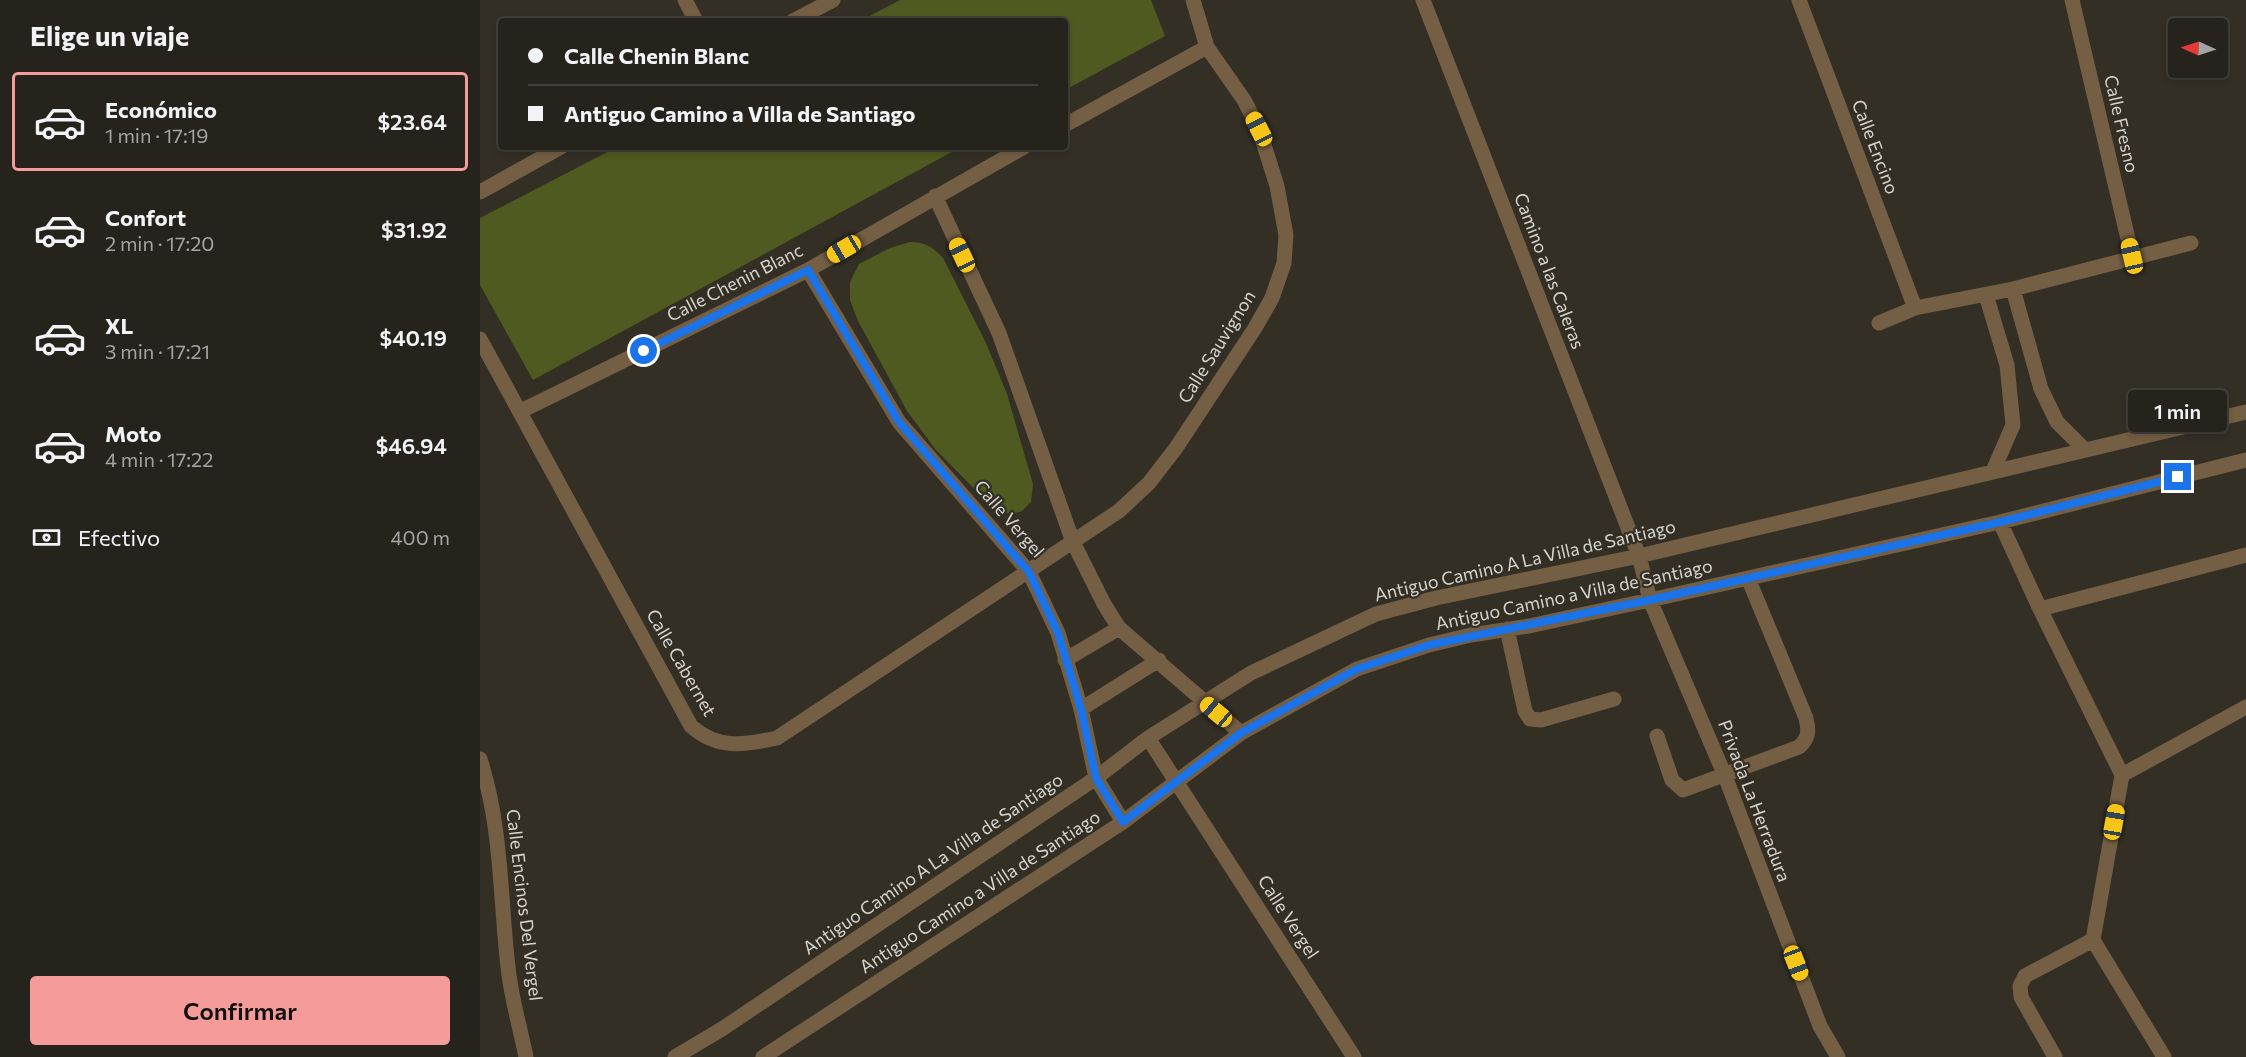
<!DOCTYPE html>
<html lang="es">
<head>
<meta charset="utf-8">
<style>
  body { margin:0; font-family:Commissioner,sans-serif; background:#322f29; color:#f1f3f6; height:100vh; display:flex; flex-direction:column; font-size:22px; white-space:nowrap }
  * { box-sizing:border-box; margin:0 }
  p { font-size:20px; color:#a4a4a3 }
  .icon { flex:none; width:33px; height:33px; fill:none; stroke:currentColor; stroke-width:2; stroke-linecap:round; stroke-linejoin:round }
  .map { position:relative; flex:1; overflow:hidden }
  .panel { display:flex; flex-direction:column; background:#26231c; width:480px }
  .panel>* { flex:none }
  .top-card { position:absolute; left:18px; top:18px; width:570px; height:132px; border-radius:6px; box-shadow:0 3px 9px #0003,0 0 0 2px #42403b; display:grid; align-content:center; height:132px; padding:0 30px; background:#26231c }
  .needle { width:39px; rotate:273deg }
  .fabs { position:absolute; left:1688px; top:18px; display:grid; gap:12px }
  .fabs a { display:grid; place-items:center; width:60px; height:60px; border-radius:6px; background:#26231c; box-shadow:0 3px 9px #0003,0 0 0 2px #42403b; font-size:30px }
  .end { position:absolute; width:27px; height:27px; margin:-14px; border:8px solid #1a73e8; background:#fff; box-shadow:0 0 0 3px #fff }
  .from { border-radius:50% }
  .bubble { position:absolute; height:42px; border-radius:6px; background:#26231c; box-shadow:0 3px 9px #0003,0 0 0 2px #42403b; font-size:20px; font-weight:600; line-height:42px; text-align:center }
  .car { position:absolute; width:18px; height:36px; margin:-18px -9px; border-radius:8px; box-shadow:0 0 4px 2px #0007; background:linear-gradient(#f5c518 24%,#345 0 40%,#f5c518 0 76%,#345 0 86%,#f5c518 0) }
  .top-card b { display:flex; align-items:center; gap:21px; height:57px; font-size:22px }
  .top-card b+b { border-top:2px solid #42403b }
  .top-card i { width:15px; height:15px; background:#f1f3f6 }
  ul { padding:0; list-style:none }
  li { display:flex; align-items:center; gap:18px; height:99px; margin:0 12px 9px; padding:0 18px; border:3px solid transparent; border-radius:6px }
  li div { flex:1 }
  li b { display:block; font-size:22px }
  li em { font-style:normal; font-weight:600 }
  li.active { border-color:#f59b99 }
  li>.icon { width:54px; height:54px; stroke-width:1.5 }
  h2 { padding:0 30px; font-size:27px; line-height:72px }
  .pay { display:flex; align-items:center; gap:15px; height:66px; padding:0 30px; font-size:22px }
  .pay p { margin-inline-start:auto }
  .primary-button { display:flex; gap:12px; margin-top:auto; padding:12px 30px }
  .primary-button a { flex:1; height:69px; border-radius:6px; background:#f59b99; color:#111; font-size:24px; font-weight:600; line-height:69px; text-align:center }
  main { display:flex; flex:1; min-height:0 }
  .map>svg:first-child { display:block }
  .green { fill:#4f5a20 }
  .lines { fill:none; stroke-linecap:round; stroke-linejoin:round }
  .minor { stroke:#745e44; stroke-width:15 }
  .route { stroke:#1a73e8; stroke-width:8 }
  .labels { text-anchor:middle; stroke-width:4.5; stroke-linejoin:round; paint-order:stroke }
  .street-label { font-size:18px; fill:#d6d4ce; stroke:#332f25 }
</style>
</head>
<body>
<main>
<section class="panel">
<h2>Elige un viaje</h2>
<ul>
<li class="active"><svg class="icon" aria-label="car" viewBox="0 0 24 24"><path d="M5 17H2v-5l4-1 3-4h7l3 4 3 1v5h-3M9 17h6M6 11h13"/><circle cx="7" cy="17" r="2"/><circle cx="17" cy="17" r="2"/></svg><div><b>Económico</b><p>1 min · 17:19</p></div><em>$23.64</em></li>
<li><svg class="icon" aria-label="car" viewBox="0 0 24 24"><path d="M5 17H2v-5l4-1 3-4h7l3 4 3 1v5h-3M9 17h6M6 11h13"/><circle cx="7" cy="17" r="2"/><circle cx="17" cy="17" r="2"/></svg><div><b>Confort</b><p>2 min · 17:20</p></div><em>$31.92</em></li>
<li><svg class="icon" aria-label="car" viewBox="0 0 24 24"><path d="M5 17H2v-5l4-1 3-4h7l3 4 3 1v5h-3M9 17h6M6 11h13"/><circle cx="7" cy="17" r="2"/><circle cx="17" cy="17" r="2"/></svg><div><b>XL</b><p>3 min · 17:21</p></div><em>$40.19</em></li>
<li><svg class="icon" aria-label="car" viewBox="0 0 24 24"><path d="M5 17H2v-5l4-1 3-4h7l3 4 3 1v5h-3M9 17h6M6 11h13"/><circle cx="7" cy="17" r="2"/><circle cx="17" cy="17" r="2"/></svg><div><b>Moto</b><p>4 min · 17:22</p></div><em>$46.94</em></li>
</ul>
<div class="pay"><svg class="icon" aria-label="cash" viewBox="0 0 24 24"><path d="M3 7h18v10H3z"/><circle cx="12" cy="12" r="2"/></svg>Efectivo<p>400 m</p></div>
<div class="primary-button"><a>Confirmar</a></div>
</section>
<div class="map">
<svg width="1766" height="1057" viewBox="0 0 1766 1057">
  <rect width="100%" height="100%" fill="#332f25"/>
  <path class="green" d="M 420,0 L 671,0 L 685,36 L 585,90 L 585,21 L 380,21 Z
    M 137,147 L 481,147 L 53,380 L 0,285 L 0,218 Z
    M 430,242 C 445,242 453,247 463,258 L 506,343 L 527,394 L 553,484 L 551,502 L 542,511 L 533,514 L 517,512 L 456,450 L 427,411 L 378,321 L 370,300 L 370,282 L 379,264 L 410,248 Z"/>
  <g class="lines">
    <path class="minor" d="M 205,0 L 216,21
      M 943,0 L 1159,556 L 1170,600 L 1245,776 L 1340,1026 L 1358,1057
      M 1319,0 L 1435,308
      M 1592,0 L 1652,256
      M 313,21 L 353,0
      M 585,125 L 727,47
      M 0,192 L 81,147
      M 455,196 L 519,333 L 593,542 L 624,604 L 639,628 L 761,733
      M 328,270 L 419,422 L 549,572 L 578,633 L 601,709 L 616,778 L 643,822
      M 1533,289 L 1561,389 L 1577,422 L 1604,449
      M 1506,295 L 1527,365 L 1533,425 L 1513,471
      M 1399,323 L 1435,308 L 1533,289 L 1711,243
      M 0,339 L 211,726 C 238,750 264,745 297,738 L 639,511 L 669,483 L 696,448 L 775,328 L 792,298 L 804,263 L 806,235 L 797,186 L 779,129 L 764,100 L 727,47 L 713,0
      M 41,411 L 328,270 L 544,147
      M 1520,522 L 1560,609 L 1642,775 L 1613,940 L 1684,1057
      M 1560,609 L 1766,555
      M 1027,629 L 1045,711 L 1050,719 L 1061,720 L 1134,699
      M 585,660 L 639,628
      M 601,709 L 679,660
      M 1177,736 L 1192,780 L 1203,790 L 1319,747 C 1329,738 1329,731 1326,718 L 1268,578
      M 668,738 L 874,1057
      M 0,759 C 22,827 20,898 28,967 C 31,997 40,1027 46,1057
      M 1642,775 L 1766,707
      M 195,1057 L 242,1029 L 616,778 L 668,738 L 771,673 L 896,614 L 956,598 L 1159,556 L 1766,412
      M 283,1057 L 643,822 L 761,733 L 877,669 L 949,645 L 991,635 L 1049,626 L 1170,600 L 1520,522 L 1766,460
      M 1575,1057 L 1541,997 L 1540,986 L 1545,976 L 1613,940"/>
  </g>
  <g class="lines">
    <path class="route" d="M 164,351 L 328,270 L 419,422 L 549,572 L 578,633 L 601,709 L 616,778 L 643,822 L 761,733 L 877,669 L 949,645 L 1170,600 L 1520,522 L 1698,477"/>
  </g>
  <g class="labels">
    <g class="street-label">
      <text transform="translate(1641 124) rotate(77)" y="6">Calle Fresno</text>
      <text transform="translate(1395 147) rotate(69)" y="6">Calle Encino</text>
      <text transform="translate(1069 271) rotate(69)" y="6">Camino a las Caleras</text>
      <text transform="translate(255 283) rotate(-27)" y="6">Calle Chenin Blanc</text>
      <text transform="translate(737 347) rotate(-58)" y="6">Calle Sauvignon</text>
      <text transform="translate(529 519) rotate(49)" y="6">Calle Vergel</text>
      <text transform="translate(1045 561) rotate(-13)" y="6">Antiguo Camino A La Villa de Santiago</text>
      <text transform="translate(1094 595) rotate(-12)" y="6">Antiguo Camino a Villa de Santiago</text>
      <text transform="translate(201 663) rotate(60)" y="6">Calle Cabernet</text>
      <text transform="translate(1274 801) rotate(69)" y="6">Privada La Herradura</text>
      <text transform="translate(453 864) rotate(-34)" y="6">Antiguo Camino A La Villa de Santiago</text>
      <text transform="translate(500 892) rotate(-33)" y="6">Antiguo Camino a Villa de Santiago</text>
      <text transform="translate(44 905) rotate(83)" y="6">Calle Encinos Del Vergel</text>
      <text transform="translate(808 917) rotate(57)" y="6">Calle Vergel</text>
    </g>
  </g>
</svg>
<div class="fabs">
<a><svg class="needle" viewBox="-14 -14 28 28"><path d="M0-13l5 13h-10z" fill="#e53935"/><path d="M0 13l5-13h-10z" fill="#a4a4a3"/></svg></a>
</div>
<i class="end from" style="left:164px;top:351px"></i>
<i class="end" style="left:1698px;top:477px"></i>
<div class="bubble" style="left:1648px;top:390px;width:99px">1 min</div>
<i class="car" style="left:779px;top:129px;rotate:333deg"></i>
<i class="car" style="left:364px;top:249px;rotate:240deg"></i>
<i class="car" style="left:482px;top:255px;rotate:335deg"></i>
<i class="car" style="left:1652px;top:256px;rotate:347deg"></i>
<i class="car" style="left:736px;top:712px;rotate:310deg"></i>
<i class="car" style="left:1634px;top:822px;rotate:10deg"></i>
<i class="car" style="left:1316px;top:963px;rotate:159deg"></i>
<div class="top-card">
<b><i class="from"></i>Calle Chenin Blanc</b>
<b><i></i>Antiguo Camino a Villa de Santiago</b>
</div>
</div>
</main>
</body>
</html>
